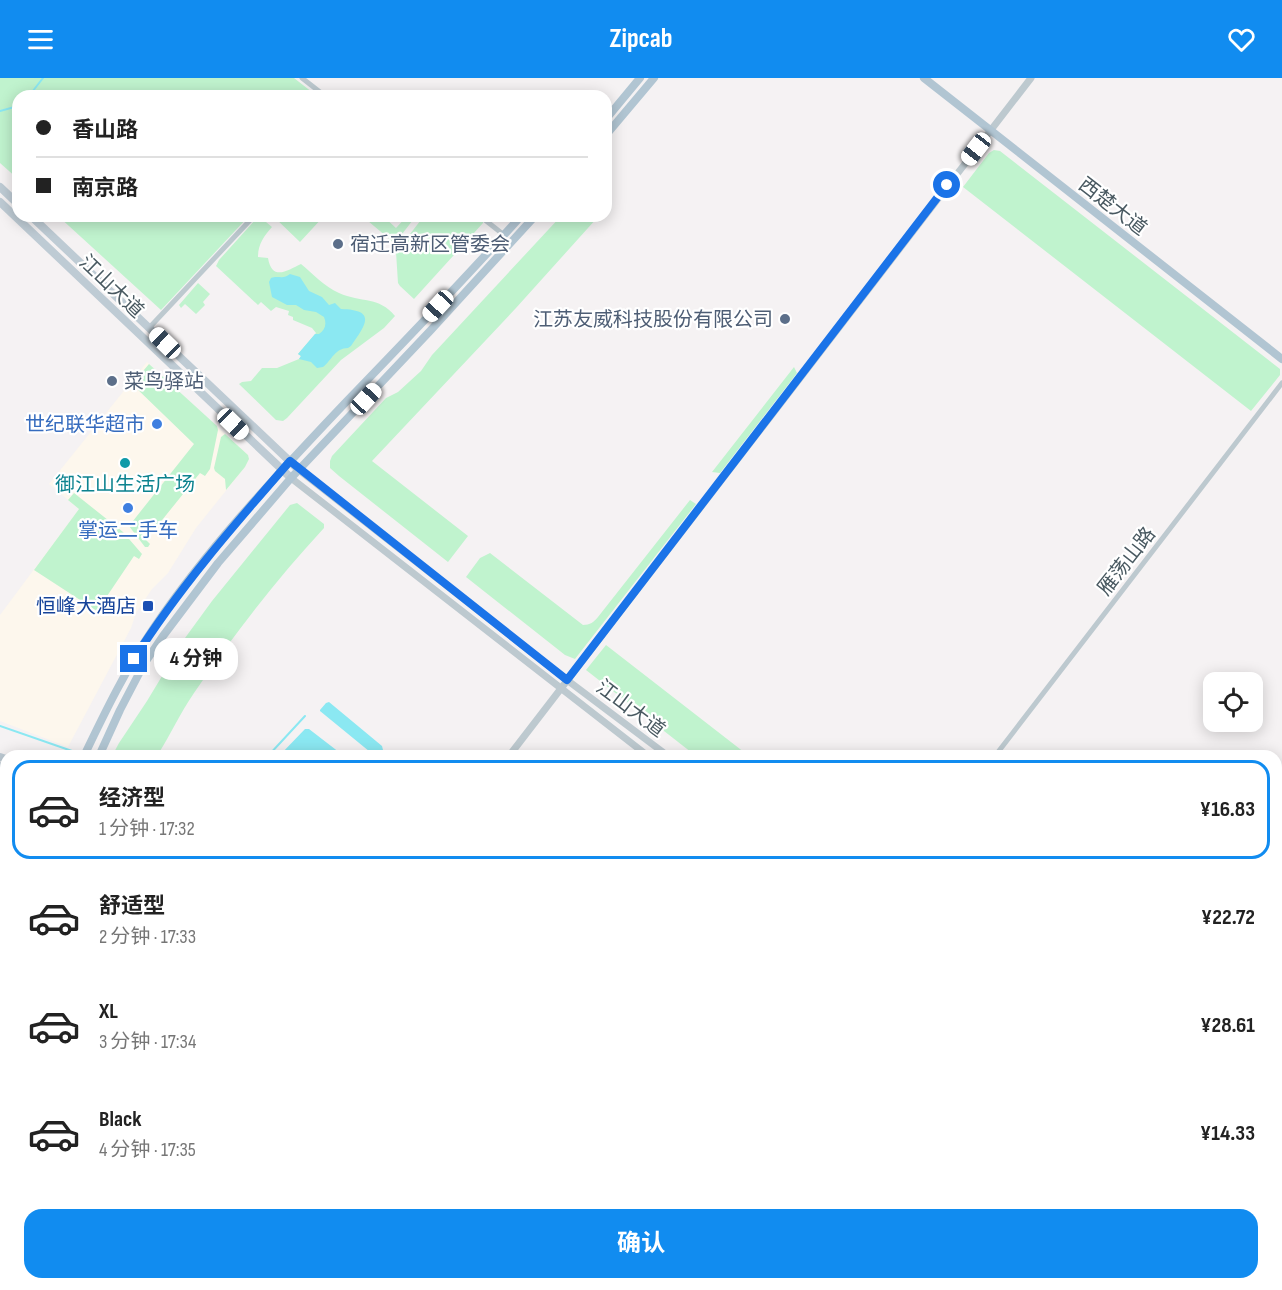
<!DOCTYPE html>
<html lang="zh">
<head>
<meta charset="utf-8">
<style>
  body { margin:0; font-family:"Sofia Sans Condensed","Noto Sans SC",sans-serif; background:#f2f2f2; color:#222; height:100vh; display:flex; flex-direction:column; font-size:22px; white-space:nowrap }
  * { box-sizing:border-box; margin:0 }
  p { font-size:20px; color:#767676 }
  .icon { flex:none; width:33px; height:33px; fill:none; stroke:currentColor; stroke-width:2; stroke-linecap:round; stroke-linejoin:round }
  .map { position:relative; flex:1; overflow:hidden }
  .side { position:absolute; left:0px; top:672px; width:1282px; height:540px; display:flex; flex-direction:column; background:#fff; border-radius:18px 18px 0 0; box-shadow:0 3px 15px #0003 }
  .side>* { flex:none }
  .guide { position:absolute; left:12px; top:12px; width:600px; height:132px; border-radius:18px; box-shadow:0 3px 15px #0003; display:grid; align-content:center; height:132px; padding:0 24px; background:#fff }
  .buttons { position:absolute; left:1203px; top:594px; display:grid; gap:12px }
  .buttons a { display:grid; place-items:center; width:60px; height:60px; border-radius:12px; background:#fff; box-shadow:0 3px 15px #0003; font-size:30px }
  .end { position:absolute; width:27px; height:27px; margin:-14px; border:8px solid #1a73e8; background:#fff; box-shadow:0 0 0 3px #fff }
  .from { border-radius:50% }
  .bubble { position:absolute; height:42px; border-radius:18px; background:#fff; box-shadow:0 3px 15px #0003; font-size:20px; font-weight:700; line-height:42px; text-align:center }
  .car { position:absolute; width:18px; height:36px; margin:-18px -9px; border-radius:8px; box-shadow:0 0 4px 2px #0007; background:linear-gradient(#fff 24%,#345 0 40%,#fff 0 76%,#345 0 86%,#fff 0) }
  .guide b { display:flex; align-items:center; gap:21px; height:57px; font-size:22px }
  .guide b+b { border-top:2px solid #e0e0e0 }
  .guide i { width:15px; height:15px; background:#222 }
  ul { padding:10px 0 0; list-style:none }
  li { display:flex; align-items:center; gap:18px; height:99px; margin:0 12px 9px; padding:0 12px; border:3px solid transparent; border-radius:18px }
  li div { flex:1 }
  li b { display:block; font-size:22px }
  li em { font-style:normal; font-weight:700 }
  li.active { border-color:#118cf0 }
  li>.icon { width:54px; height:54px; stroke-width:1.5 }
  .action { display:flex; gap:12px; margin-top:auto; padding:12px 24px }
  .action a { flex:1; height:69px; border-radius:18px; background:#118cf0; color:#fff; font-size:24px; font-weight:700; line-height:69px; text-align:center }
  header { display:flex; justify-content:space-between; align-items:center; height:78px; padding:0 24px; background:#118cf0; color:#fff; font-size:27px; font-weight:700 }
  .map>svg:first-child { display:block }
  .commercial { fill:#fdf7ed }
  .green { fill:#c0f3ce }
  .water { fill:#8be8f2 }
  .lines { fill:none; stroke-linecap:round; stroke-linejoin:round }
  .stream { stroke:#8be8f2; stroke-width:2 }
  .minor { stroke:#bdc9cf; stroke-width:5 }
  .tertiary { stroke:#bdc9cf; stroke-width:7 }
  .secondary { stroke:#becbd4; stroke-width:8 }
  .primary { stroke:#b1c5d2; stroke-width:8 }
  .route { stroke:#1a73e8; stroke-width:8 }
  .service-dot { fill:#5c6f8a; stroke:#fff; stroke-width:2 }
  .shop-dot { fill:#3f7fe0; stroke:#fff; stroke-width:2 }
  .culture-dot { fill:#0f9aa8; stroke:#fff; stroke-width:2 }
  .transit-dot { fill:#1a4fb4; stroke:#fff; stroke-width:2 }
  .labels { text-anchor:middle; stroke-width:4.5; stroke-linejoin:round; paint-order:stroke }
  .street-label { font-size:20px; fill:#495961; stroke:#fff }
  .service-label { font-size:20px; fill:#4e5e75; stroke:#fff; text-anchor:start }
  .shop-label { font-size:20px; fill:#366cbe; stroke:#fff; text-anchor:end }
  .culture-label { font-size:20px; fill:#0d838f; stroke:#fff }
  .transit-label { font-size:20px; fill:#164399; stroke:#fff; text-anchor:end }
</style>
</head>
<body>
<header><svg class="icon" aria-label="menu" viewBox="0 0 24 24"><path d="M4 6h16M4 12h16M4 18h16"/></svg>Zipcab<svg class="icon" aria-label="heart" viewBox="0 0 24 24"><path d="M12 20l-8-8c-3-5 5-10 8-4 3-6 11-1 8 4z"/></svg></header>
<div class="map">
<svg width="1282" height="1212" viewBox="0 0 1282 1212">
  <rect width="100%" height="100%" fill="#f5f2f3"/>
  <path class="commercial" d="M 147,284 L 248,377 L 249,381 L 245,389 L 196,450 L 168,495 L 152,511 L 136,535 L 131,550 L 68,669 L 0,643 L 0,537 L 79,431 L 49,406 Z"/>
  <path class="green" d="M 0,0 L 294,0 L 317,18 L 18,18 L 18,101 L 0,85 Z
    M 994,72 L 1000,73 L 1280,291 L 1280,297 L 1251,333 L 963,109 L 989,75 Z
    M 58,138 L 249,138 L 161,232 Z
    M 275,138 L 324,138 L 300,164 L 274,139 Z
    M 373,138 L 383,138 L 396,150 L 407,138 L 416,138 L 399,160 L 393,164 L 368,143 Z
    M 424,138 L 476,138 L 483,143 L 483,145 L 414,221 L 400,208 L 398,205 L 396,174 Z
    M 561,138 L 595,138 L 597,140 L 516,230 L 372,383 L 468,458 L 448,484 L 339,398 L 330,390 L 330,383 L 332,378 L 386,320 L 398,314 L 421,293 L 432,277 Z
    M 260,139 L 272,149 C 264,158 258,166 258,179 L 268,180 C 272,204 288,192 301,186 C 313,196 324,208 339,215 C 361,225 379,218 395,238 L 384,250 L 341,282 L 287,340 L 283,343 L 276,342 L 239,306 L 242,304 L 251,303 L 262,290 L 277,290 L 299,281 L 301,278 L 298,276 L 316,255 L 312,250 L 293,242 L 293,239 L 288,237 L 289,233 L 276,229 L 271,233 L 261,224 L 258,227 L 216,188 L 219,182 L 256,141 Z
    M 198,205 L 210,216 L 203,224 L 205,227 L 196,236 L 185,226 L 181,230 L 179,227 Z
    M 149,286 L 217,348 L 218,352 L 210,391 L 205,398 L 200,395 L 146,462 L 150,466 L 148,469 L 145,469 L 129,448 L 194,366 L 133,307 L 133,305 Z
    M 794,289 L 797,295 L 720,395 L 712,394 Z
    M 225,356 L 248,377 L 249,381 L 245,389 L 226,412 L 225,401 L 215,393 L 214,390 L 221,359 Z
    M 74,415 L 123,454 L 142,476 L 139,481 L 134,478 L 97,533 L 34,492 L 79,431 L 68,422 Z
    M 690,422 L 696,426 L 575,581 L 565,577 L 466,499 L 480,480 L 490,475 L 583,547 C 590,547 594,544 598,539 Z
    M 297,425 L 324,446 L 324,450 C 277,501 233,557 194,615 C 180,635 170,658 157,678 L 112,678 L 119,665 L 147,623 L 185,560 L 212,523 L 290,427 Z
    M 606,567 L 749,678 L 696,678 L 586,592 Z"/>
  <path class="water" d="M 290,196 L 300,199 L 309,213 L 322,219 L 329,227 L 335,225 L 341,231 C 378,232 365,247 351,268 L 348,270 C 335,270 332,282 323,289 L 317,290 L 311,284 L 299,281 L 301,278 L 298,276 L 315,256 L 319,256 C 325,252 327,246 324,239 L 316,234 L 304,232 L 296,227 L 287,227 L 272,219 L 269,204 L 271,200 C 278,197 283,202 290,196 Z
    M 329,624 L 382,668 L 383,672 L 378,677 L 375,678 L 320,633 L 320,632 L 326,625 Z
    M 305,651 L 309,651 L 344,678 L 279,678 Z
    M 0,1061 L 6,1063 L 6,1206 L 497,1206 L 499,1212 L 0,1212 Z"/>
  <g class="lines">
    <path class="stream" d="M 29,18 L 43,0
      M 0,33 L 18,28
      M 0,648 L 72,673
      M 268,678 L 305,638
      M 1276,993 L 1282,986
      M 1276,1178 L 1282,1181"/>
    <path class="minor" d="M 302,0 L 325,18
      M 480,138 L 504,157
      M 149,250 L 254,138
      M 995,678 L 1282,305
      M 609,1206 L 623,1212"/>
    <path class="tertiary" d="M 299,392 L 567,602 L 668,678
      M 291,400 L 648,678
      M 509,678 L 1031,0
      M 1276,1038 L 1282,1031"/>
    <path class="secondary" d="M 0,109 L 18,126
      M 0,124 L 291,400
      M 31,138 L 299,392
      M 0,679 L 6,681
      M 0,688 L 6,690"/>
    <path class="primary" d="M 924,0 L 1282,281
      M 606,41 L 640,0
      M 606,57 L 654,0
      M 84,678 C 105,634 126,591 153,551 C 209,468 279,395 347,323 C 406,262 465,201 521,138
      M 99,678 L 120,632 L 144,586 L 163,558 L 218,485 L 291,400 L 430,253 L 535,138
      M 0,885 L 6,868
      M 0,926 L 6,909"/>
  </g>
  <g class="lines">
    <path class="route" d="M 134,581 C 179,510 234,447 290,383 L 567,602 L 947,107"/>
  </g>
  <g class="service-dot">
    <circle cx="338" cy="166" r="6"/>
    <circle cx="785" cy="241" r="6"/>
    <circle cx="112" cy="303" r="6"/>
  </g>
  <g class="shop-dot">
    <circle cx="157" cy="346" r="6"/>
    <circle cx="128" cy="430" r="6"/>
  </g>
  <circle class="culture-dot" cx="125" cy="385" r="6"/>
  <rect class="transit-dot" x="142" y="522" width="12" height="12" rx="3"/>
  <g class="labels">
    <g class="street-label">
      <text transform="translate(1113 128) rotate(38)" y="7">西楚大道</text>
      <text transform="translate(112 208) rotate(44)" y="7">江山大道</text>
      <text transform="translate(1126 483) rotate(-52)" y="7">雁荡山路</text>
      <text transform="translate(631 630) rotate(37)" y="7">江山大道</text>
    </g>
    <g class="service-label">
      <text x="350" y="173">宿迁高新区管委会</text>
      <text x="773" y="248" text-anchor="end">江苏友威科技股份有限公司</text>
      <text x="124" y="310">菜鸟驿站</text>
    </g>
    <g class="shop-label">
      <text x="145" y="353">世纪联华超市</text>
      <text x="128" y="459" text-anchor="middle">掌运二手车</text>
    </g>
    <g class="culture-label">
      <text x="125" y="413">御江山生活广场</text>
    </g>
    <g class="transit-label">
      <text x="136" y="535">恒峰大酒店</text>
    </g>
  </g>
</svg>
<div class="buttons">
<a><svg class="icon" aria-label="locate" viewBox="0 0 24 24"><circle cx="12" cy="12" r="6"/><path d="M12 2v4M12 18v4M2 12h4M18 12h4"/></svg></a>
</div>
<i class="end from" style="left:947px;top:107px"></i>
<i class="end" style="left:134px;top:581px"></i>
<div class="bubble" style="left:154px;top:560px;width:84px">4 分钟</div>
<i class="car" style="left:976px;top:71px;rotate:218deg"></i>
<i class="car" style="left:438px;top:228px;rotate:223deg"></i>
<i class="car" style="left:165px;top:265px;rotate:314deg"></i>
<i class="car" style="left:366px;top:321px;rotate:43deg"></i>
<i class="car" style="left:233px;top:346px;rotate:134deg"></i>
<div class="guide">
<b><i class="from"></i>香山路</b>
<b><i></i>南京路</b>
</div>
<section class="side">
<ul>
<li class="active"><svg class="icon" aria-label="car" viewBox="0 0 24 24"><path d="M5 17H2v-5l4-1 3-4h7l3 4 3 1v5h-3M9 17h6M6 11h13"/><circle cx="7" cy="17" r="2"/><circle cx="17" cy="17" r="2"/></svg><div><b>经济型</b><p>1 分钟 · 17:32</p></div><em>¥16.83</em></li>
<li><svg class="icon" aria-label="car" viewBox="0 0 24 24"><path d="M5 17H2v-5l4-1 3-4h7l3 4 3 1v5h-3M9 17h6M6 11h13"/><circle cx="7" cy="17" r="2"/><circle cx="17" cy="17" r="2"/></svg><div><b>舒适型</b><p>2 分钟 · 17:33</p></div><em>¥22.72</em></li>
<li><svg class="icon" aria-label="car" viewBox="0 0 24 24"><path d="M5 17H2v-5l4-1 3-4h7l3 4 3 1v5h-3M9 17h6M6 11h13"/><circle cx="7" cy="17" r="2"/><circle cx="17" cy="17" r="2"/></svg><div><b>XL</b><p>3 分钟 · 17:34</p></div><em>¥28.61</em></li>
<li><svg class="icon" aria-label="car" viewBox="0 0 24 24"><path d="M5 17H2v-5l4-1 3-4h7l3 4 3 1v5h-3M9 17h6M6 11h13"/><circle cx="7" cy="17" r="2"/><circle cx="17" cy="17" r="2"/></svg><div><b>Black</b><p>4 分钟 · 17:35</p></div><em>¥14.33</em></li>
</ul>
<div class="action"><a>确认</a></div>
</section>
</div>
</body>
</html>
